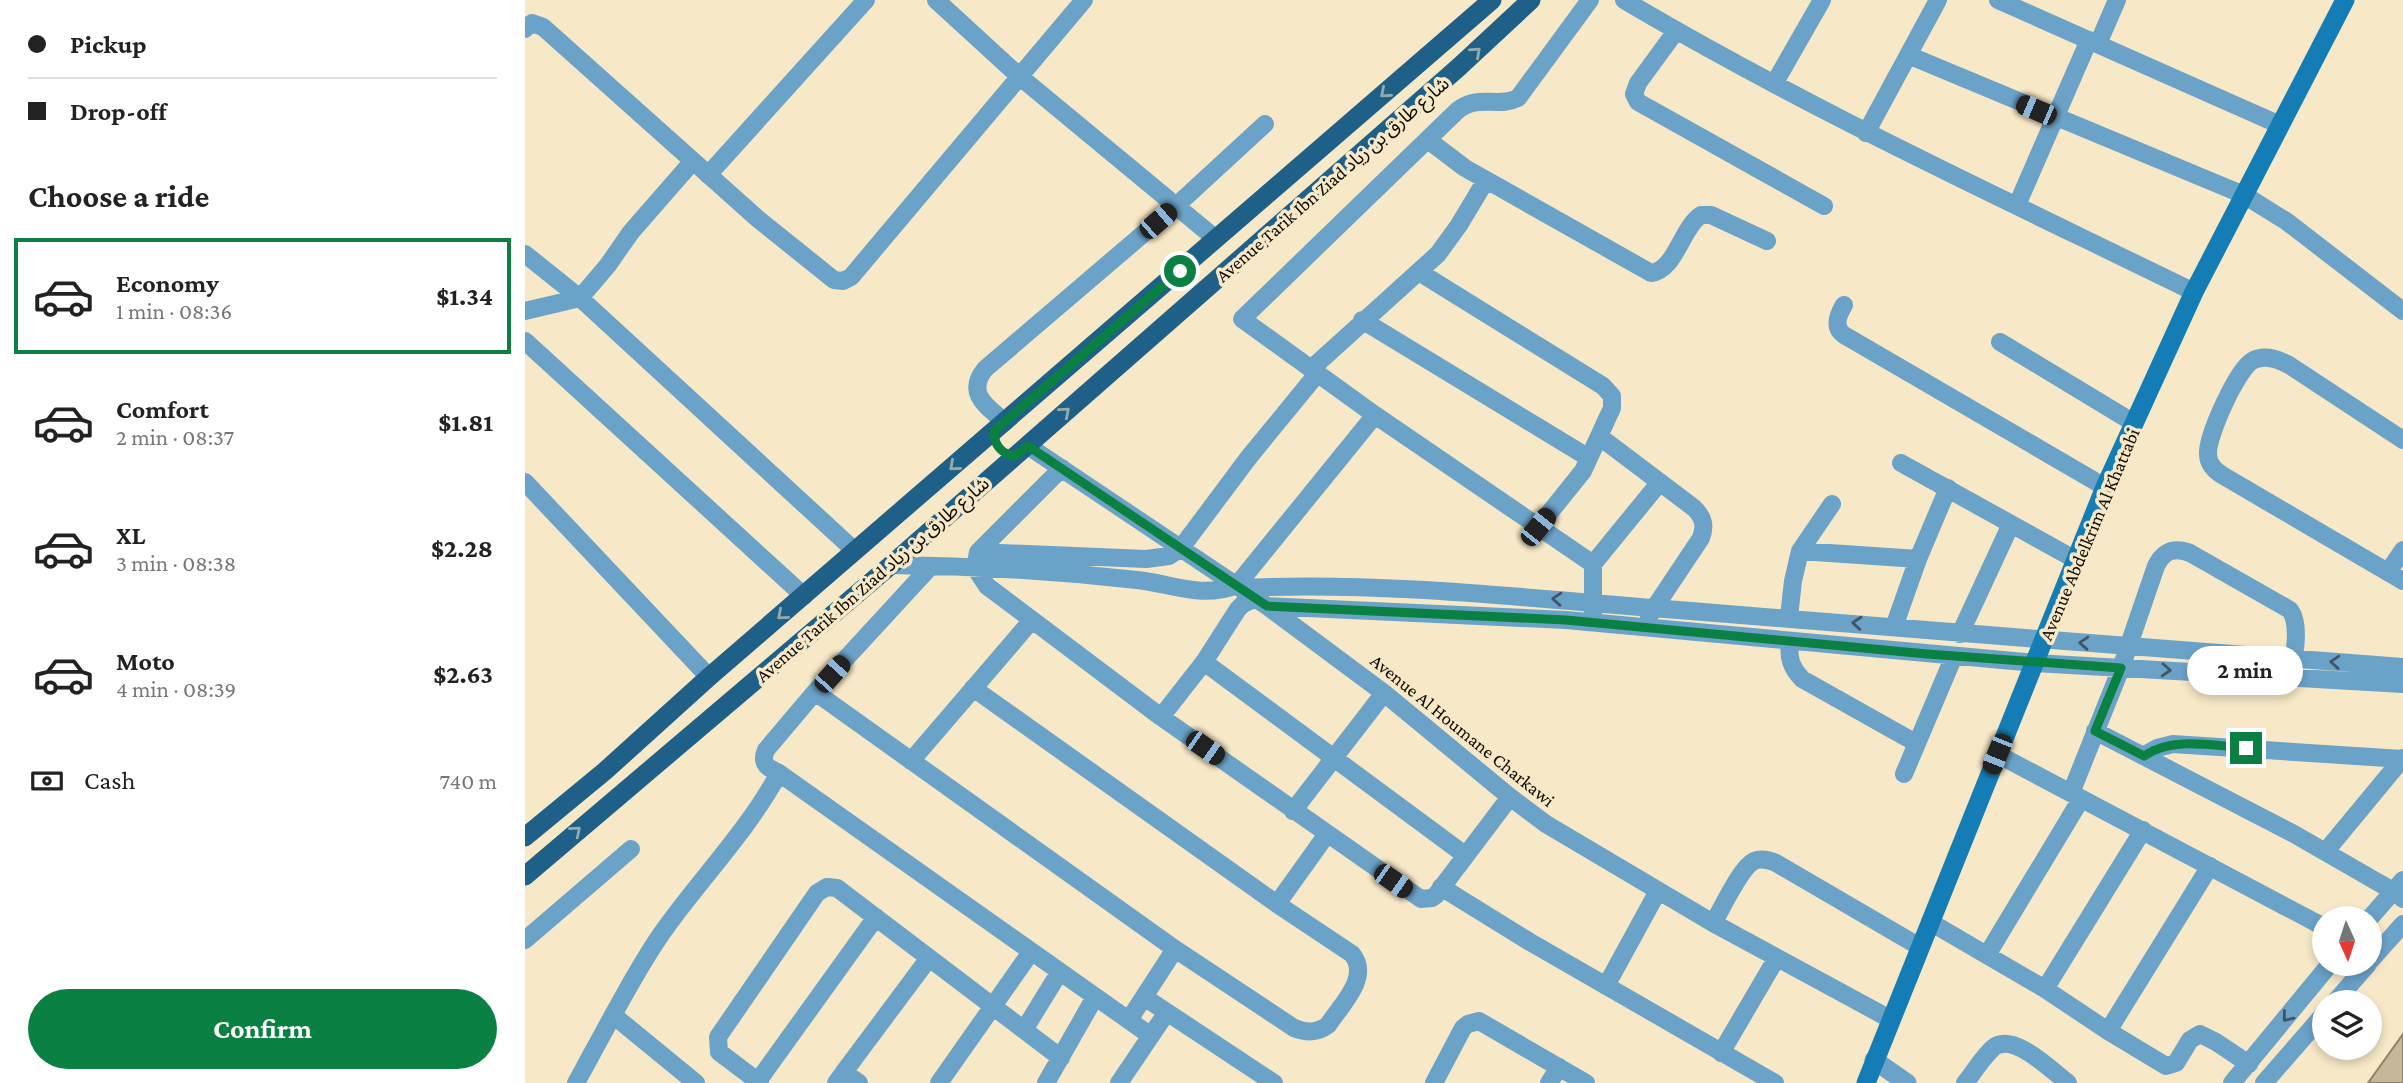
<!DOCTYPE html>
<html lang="en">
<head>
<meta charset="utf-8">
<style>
  body { margin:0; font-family:"Crimson Pro","Noto Sans Arabic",serif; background:#f2f2f2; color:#222; height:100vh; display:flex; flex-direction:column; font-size:26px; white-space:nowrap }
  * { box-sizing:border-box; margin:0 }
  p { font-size:23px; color:#767676 }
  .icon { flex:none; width:38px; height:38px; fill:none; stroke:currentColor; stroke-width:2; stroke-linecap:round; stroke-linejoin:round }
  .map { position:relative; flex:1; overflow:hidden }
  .side { display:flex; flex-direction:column; background:#fff; width:525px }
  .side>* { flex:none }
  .top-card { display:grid; align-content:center; height:154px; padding:0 28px; background:#fff }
  .needle { width:46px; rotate:177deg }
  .controls { position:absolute; left:1787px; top:906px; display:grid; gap:14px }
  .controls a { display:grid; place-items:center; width:70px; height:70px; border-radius:50%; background:#fff; box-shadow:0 4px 10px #0003; font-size:35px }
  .end { position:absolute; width:32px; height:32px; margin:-16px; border:9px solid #0b8043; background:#fff; box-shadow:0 0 0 4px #fff }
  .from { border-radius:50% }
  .bubble { position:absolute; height:49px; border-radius:24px; background:#fff; box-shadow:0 4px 10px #0003; font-size:23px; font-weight:700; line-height:49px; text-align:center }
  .car { position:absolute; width:21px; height:42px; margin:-21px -10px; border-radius:9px; box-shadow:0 0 5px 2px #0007; background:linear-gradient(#222 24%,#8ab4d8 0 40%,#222 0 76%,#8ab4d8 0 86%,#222 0) }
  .top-card b { display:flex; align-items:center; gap:24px; height:66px; font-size:26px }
  .top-card b+b { border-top:2px solid #e0e0e0 }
  .top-card i { width:18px; height:18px; background:#222 }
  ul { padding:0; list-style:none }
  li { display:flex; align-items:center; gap:21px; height:116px; margin:0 14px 10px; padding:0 14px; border:4px solid transparent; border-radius:0px }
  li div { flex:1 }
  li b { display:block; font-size:26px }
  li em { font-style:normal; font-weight:700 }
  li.current { border-color:#0b8043 }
  li>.icon { width:63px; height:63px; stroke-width:1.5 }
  h2 { padding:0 28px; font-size:32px; line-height:84px }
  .pay { display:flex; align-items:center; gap:18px; height:77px; padding:0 28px; font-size:26px }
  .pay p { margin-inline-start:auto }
  .action { display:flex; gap:14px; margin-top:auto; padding:14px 28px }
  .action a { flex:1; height:80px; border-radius:42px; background:#0b8043; color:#fff; font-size:28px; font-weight:700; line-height:80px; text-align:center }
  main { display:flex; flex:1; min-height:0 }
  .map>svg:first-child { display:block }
  .building { fill:#c6b798; stroke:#928466; stroke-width:2 }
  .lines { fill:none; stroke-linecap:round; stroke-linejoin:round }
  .minor { stroke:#6ba2c8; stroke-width:18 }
  .tertiary { stroke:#6ba2c8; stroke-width:19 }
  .secondary { stroke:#157db5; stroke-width:19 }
  .primary { stroke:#1e6088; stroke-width:19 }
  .oneway { stroke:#95abab }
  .oneway2 { stroke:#3e5665 }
  .route { stroke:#0b8043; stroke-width:9 }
  .labels { text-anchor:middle; stroke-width:7; stroke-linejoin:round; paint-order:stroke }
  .street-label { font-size:19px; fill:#100b02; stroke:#f7e8c7 }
</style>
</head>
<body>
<main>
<section class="side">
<div class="top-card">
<b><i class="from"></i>Pickup</b>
<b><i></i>Drop-off</b>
</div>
<h2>Choose a ride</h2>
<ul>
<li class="current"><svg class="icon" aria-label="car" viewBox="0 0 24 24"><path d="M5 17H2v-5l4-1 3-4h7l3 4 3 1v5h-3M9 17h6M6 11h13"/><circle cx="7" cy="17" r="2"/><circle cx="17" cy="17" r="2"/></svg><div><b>Economy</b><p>1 min · 08:36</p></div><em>$1.34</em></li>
<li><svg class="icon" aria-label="car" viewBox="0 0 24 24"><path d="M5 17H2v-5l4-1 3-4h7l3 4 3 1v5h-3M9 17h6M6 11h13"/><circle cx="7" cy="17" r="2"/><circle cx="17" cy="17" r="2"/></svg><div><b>Comfort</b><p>2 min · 08:37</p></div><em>$1.81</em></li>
<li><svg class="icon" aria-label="car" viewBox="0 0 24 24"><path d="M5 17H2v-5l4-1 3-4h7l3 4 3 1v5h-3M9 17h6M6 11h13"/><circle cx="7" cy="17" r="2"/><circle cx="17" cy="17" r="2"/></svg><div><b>XL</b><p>3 min · 08:38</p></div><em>$2.28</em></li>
<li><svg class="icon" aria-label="car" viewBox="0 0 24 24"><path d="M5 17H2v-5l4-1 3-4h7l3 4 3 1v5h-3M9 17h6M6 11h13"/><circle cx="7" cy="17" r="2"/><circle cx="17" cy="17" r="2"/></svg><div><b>Moto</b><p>4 min · 08:39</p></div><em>$2.63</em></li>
</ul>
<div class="pay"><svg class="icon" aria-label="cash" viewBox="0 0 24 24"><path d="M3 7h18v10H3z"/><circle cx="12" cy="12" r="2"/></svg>Cash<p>740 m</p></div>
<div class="action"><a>Confirm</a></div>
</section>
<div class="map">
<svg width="1878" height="1083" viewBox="0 0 1878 1083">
  <rect width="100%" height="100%" fill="#f7e8c7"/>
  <path class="building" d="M 1878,1034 L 1878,1083 L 1843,1083 Z"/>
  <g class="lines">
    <path class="minor" d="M 411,0 L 494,76 L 691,239
      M 1065,0 L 993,98 C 973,108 955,94 933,110 L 717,319 L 850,415 L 1068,564 L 1068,613
      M 1099,0 C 1283,109 1477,198 1669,292
      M 1473,0 L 1755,125
      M 0,29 L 7,23 L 18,27 L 233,219 L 309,280 L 318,281 L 326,277 L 559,0
      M 1151,31 L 1113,83 L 1109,94 L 1113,102 L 1299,206
      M 1573,44 L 1592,0
      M 1383,55 L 1719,195 L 1761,221 L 1878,311
      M 1249,84 L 1297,0
      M 1341,133 L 1413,0
      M 903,140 L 940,168 L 1126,273 C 1150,271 1157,227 1176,215 L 1186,215 L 1242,241
      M 183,175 L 341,0
      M 1492,205 L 1564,40
      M 0,254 L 55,298 L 330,551
      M 894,272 L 1078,386 L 1087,396 L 1087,408 L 1058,471 L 1013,527
      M 1319,305 C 1313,315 1308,327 1319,335 L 1580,487
      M 0,311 L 55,298 L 83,265 L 106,232 L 168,161
      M 837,320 L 1064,458
      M 0,341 L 279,596
      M 1475,342 L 1609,423
      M 786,369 L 913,254 L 934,225 L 961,180
      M 480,422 C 463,407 440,394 460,369 L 652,205 L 740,124
      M 1075,437 L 1169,508 C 1178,517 1181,525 1176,538 L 1124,616
      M 1878,440 L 1764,365 C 1753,359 1739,354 1727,361 C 1712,370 1682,436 1683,454 C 1683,464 1689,470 1697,475 L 1878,581
      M 503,446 L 742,606 L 859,693 L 985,797 L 1021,824 L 1188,923 L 1365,1019
      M 1376,463 L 1551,560
      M 537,468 L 453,552 L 450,568 L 462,586 L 636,717 L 896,899 L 907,898 L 911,895 L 985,797
      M 0,482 L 184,677
      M 1275,551 L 1393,559
      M 453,552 L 621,559 L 644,556 L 656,548 L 724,457 L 792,374
      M 1068,564 L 1135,482
      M 366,565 C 448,566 531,571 612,580 C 649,584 676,599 712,585 L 850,415
      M 1863,572 L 1878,550
      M 716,588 C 867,581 1017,600 1166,611 C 1403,630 1641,650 1878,667
      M 742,606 L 1041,620 L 1510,663 L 1878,684
      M 1264,617 L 1268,581 L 1275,551 L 1307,504
      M 1369,627 L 1393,559 L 1423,488
      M 1435,634 L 1486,524
      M 1265,642 C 1263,658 1266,667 1277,679 L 1391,743
      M 679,662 L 940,855
      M 290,692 L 650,949 L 769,1028 C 782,1033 792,1033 803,1025 C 816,1005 846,977 827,954 L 752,904 L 448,688
      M 636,717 L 679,662 L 713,609 L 718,604 L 731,598
      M 1570,731 L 1769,834 L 1868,891 L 1878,899
      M 1472,754 L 1799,927
      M 1618,756 L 1632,748 L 1648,744 L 1877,759
      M 386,761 L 507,620
      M 254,773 L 626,1036
      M 1379,774 L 1429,656
      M 1546,793 L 1596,668 L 1631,566 C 1639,550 1649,547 1665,553 L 1765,610 C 1775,624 1770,654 1766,671
      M 768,811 L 859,693
      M 1801,851 L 1878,758
      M 916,887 L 1005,942 L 1250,1083
      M 752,904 L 802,834
      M 1844,919 L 1878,880
      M 1405,922 L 1520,989 L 1583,1031 L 1641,1066 L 1651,1063 L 1665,1040 L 1675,1034 L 1691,1042 L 1724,1064
      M 1188,923 C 1197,909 1215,868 1229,861 C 1236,858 1244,860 1251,863 L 1395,947
      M 0,940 L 106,849
      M 1462,955 L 1556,799
      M 1844,962 L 1878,924
      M 1081,986 L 1133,891
      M 1520,989 L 1618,830
      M 619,997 L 749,1083
      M 1809,1003 L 1843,964
      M 88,1015 C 105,985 121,954 142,926 C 179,875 223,830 254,773 C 243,768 235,764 241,750 L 290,692 L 406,566
      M 604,1020 L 650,949
      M 499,1030 L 534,973
      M 1583,1031 L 1685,866
      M 1196,1053 L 1251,959
      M 319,1072 L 404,958
      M 233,1081 L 351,917
      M 51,1083 L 88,1015 L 171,1083
      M 235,1083 L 194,1052 L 193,1037 L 292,893 L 302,887 L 312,888 L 536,1058
      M 311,1083 L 319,1072 L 334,1083
      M 414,1083 L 506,952
      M 521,1083 L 570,997
      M 594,1083 L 642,1012
      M 909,1083 L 938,1028 L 943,1024 L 954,1021 L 1061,1083
      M 1024,1083 L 1034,1067
      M 1440,1083 C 1449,1072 1457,1058 1468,1048 C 1488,1031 1527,1071 1543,1083
      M 1707,1083 L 1805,964
      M 1739,1083 L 1799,1014"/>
    <path class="tertiary" d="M 1349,1060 L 1382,1083"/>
    <path class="secondary" d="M 1341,1083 L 1580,487 L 1669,292 L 1820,0"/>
    <path class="primary" d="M 0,837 L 80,771 L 184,677 L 967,0
      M 0,876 L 366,565 L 934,67 L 1006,0"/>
  </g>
  <defs><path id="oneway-chevron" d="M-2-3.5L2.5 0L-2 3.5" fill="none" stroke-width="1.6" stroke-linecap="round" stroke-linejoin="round" transform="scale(1.75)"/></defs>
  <g class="oneway">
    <use href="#oneway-chevron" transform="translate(951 52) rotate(-42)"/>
    <use href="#oneway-chevron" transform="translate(860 93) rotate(139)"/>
    <use href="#oneway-chevron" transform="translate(540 412) rotate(-41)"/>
    <use href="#oneway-chevron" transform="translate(429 466) rotate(139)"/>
    <use href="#oneway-chevron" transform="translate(257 615) rotate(139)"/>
    <use href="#oneway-chevron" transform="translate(51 831) rotate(-40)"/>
  </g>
  <g class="oneway2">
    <use href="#oneway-chevron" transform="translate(1032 599) rotate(-176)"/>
    <use href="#oneway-chevron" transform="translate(1332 623) rotate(-175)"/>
    <use href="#oneway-chevron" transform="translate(1559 643) rotate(-176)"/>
    <use href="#oneway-chevron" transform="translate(1810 662) rotate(-176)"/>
    <use href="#oneway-chevron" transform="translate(1641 670) rotate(3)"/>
    <use href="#oneway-chevron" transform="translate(1762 1017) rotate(129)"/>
  </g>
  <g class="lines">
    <path class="route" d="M 655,271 L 469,431 C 469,445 476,454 490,456 L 503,446 L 742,606 L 1041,620 L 1402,654 L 1596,668 L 1570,731 L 1619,756 C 1647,736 1688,746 1721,748"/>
  </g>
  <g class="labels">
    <g class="street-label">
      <text transform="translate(807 179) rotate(-41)" y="7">Avenue Tarik Ibn Ziad شارع طارق بن زياد</text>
      <text transform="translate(1564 534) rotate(-67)" y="7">Avenue Abdelkrim Al Khattabi</text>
      <text transform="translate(347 579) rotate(-41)" y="7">Avenue Tarik Ibn Ziad شارع طارق بن زياد</text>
      <text transform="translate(938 730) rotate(39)" y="7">Avenue Al Houmane Charkawi</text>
    </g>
  </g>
</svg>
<div class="controls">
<a><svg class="needle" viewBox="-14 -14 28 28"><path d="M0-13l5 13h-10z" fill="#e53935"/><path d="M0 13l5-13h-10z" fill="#767676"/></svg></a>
<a><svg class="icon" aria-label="layers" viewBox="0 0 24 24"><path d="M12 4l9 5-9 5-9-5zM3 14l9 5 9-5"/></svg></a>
</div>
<i class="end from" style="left:655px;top:271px"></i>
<i class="end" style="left:1721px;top:748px"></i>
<div class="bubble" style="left:1662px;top:646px;width:116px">2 min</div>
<i class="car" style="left:1511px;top:110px;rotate:293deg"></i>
<i class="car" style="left:633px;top:221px;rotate:49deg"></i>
<i class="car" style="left:1013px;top:527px;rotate:39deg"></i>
<i class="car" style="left:307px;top:674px;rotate:42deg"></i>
<i class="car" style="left:680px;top:748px;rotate:125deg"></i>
<i class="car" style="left:1472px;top:754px;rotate:202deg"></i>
<i class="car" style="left:868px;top:881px;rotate:125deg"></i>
</div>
</main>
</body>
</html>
